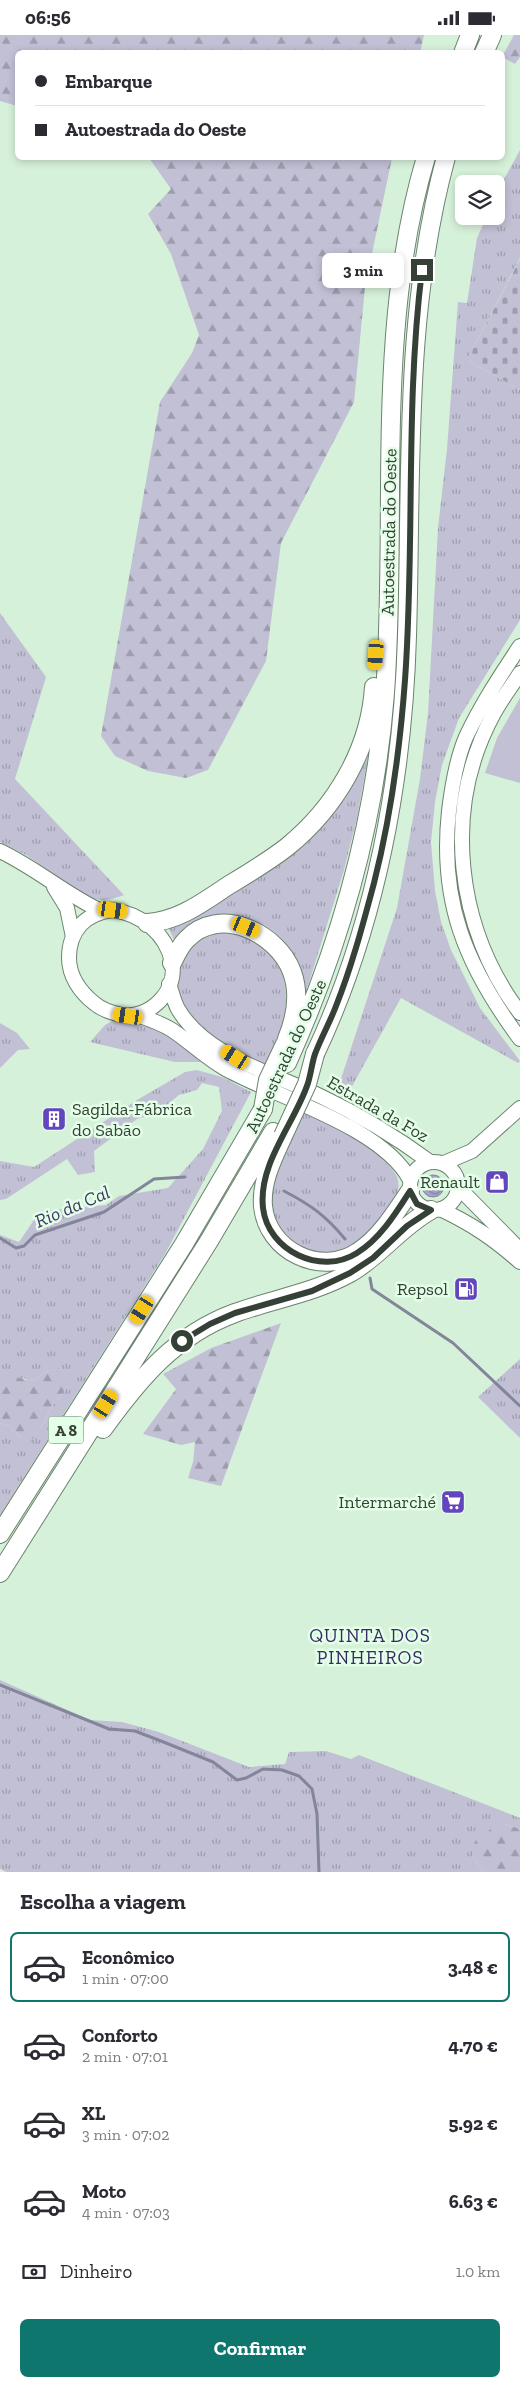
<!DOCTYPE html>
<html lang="pt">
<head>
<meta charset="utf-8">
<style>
  body { margin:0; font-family:"Zilla Slab",serif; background:#f7f7f7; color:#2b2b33; height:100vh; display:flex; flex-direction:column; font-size:19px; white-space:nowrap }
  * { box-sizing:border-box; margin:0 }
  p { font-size:16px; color:#7c7c81 }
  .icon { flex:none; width:28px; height:28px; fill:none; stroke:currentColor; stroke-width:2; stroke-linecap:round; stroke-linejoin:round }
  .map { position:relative; height:1837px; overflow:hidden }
  .panel { display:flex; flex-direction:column; background:#fff; flex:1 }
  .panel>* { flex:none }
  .banner { position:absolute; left:15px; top:15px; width:490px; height:110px; border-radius:8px; box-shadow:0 2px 8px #0003; display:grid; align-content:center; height:110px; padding:0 20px; background:#fff }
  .buttons { position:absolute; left:455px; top:140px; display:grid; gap:10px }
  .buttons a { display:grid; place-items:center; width:50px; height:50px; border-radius:8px; background:#fff; box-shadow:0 2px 8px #0003; font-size:25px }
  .end { position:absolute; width:22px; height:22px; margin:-11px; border:6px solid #354037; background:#fff; box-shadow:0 0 0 2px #fff }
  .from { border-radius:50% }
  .bubble { position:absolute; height:35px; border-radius:8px; background:#fff; box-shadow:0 2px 8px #0003; font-size:16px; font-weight:700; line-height:35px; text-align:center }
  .car { position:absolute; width:15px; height:30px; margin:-15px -8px; border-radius:6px; box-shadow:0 0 4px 1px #0007; background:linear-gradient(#f5c518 24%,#345 0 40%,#f5c518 0 76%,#345 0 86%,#f5c518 0) }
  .banner b { display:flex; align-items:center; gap:18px; height:48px; font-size:19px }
  .banner b+b { border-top:1px solid #e1e1e2 }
  .banner i { width:12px; height:12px; background:#2b2b33 }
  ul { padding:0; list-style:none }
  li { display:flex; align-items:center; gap:15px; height:70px; margin:0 10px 8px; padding:0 10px; border:2px solid transparent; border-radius:8px }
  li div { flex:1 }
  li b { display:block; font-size:19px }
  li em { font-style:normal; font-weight:700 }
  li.selected { border-color:#0f766e }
  li>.icon { width:45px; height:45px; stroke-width:1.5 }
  h2 { padding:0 20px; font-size:22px; line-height:60px }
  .pay { display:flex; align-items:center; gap:12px; height:55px; padding:0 20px; font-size:19px }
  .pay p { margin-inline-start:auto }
  .cta { display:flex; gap:10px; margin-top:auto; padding:10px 20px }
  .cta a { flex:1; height:58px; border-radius:8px; background:#0f766e; color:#fff; font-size:20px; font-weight:700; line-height:58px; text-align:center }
  .status { display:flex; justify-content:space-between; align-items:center; height:35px; padding:0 25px; background:#fff; direction:ltr }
  .status svg { height:14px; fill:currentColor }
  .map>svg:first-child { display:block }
  .grass { fill:url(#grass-tufts) }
  .forest { fill:url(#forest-firs) }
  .cemetery { fill:url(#cemetery-stones) }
  .pitch { fill:#c2c0d5 }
  .water { fill:url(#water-waves); stroke:#83859a }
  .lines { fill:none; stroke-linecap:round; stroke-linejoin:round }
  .stream { stroke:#83859a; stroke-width:3 }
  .secondary-casing { stroke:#6b836e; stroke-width:16 }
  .highway-casing { stroke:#6b836e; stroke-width:20 }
  .secondary { stroke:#fff; stroke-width:14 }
  .highway { stroke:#fff; stroke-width:18 }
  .highway-bridge-casing { stroke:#6b836e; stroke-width:20; stroke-linecap:butt }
  .highway-bridge { stroke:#fff; stroke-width:18 }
  .route { stroke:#354037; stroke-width:6 }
  .labels { text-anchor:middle; stroke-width:5; stroke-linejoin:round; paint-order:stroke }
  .shield { fill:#e3ffe7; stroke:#69796c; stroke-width:1 }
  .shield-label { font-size:16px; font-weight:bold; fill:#354037 }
  .street-label { font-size:18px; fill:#354037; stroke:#e3ffe7 }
  .poi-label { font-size:18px; fill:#354037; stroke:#e3ffe7; text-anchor:end }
  .water-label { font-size:19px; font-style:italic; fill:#3d3563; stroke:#e3ffe7 }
  .neighbourhood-label { font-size:19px; letter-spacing:1px; fill:#362964; stroke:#e3ffe7 }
</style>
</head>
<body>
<div class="status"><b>06:56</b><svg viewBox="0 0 49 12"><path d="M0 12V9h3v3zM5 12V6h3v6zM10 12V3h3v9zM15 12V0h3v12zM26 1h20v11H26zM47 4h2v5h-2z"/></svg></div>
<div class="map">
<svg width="520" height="1837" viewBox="0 0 520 1837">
  <defs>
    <pattern id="grass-tufts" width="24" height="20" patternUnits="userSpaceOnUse" patternTransform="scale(1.25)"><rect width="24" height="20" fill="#c2c0d5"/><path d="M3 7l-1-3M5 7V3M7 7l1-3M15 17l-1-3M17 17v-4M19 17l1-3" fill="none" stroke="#9e9dae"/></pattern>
    <pattern id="forest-firs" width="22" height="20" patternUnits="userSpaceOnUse" patternTransform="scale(1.25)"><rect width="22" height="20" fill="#c2c0d5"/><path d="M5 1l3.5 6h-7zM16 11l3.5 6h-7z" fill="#9e9dae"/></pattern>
    <pattern id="cemetery-stones" width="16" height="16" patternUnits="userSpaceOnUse" patternTransform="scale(1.25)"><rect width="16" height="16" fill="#c2c0d5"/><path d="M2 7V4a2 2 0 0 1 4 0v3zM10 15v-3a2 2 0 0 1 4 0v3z" fill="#9e9dae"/></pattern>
    <pattern id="water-waves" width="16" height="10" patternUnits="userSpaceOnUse" patternTransform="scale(1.25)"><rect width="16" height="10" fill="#a5a2c4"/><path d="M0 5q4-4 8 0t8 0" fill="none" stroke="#8785a0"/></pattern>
  </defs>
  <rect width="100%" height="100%" fill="#d6f1da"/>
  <path class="grass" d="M 520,115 L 520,223 L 467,325 L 520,355 L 520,585 L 459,683 L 442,730 L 435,767 L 431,807 L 435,856 L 441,887 L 451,915 L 480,973 L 520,1026 L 518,1028 L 401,963 L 345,1064 L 336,1059 L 397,873 L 420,744 L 428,678 L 438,493 L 447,414 L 458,267 L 467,268 L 477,203 L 487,181 L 496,181 L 496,159 Z
    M 0,578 L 46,642 L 15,744 L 124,860 C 111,865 101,867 87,862 L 26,820 L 0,807 Z
    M 371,706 L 357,783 L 344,835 L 303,967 C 301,951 301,933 293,919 C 266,872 211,874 174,905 L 169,894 L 208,872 L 291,816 Z
    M 215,898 C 237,897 257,902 271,919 C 298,953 284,995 267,1031 C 229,1013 158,979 182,926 C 189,909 197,903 215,898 Z
    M 112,986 C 149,983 175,1006 202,1027 L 175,1027 L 90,1007 L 105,990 Z
    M 0,988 L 17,998 L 30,1014 L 18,1015 L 0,1033 Z
    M 197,1035 L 222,1042 L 251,1057 L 165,1219 L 0,1480 L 0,1388 L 9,1391 L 21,1403 L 21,1420 L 44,1388 L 49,1376 L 68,1351 L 68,1343 L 59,1333 L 43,1338 L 38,1344 L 29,1346 L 24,1343 L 0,1357 L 0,1200 L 19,1207 L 40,1176 L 106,1170 L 119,1161 L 168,1153 L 203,1114 L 222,1076 L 219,1052 L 202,1048 L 197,1055 L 179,1060 L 157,1078 L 137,1084 L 94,1116 L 95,1137 L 78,1140 L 67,1124 L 6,1164 L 0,1165 L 0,1126 L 34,1132 L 137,1065 L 185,1037 Z
    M 304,1074 C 331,1090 381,1113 396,1140 C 403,1153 394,1168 387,1178 C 376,1192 365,1206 348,1214 C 318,1230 279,1209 270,1177 C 268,1169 271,1149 274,1140 C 280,1119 295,1095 304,1074 Z
    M 520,1324 L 520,1403 L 478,1362 Z
    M 0,1645 L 90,1685 L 122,1687 L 159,1697 L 249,1732 L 285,1729 L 289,1717 L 326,1716 L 351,1724 L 359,1720 L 520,1783 L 520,1794 L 505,1789 L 472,1820 L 483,1837 L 6,1837 L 0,1834 Z"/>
  <path class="forest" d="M 0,0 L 424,0 L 420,18 L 18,18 L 17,71 L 0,66 Z
    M 514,0 L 520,0 L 520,22 L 515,29 L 502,22 Z
    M 149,123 L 392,123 L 365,252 L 354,367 L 281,508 L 266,626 L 208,735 L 186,743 L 148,736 L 115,721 L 101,701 L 160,367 L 192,318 L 199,300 L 171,219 L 148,179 L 171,154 Z
    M 281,1288 L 221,1451 L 188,1443 L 193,1427 L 195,1407 L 181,1410 L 143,1399 L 176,1354 L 163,1339 L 211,1313 Z
    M 59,1333 L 68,1342 L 68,1351 L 49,1376 L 44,1388 L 21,1421 L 21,1403 L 9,1391 L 0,1388 L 0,1357 L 4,1354 L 7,1344 L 12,1341 L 30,1346 L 38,1344 L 43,1338 Z
    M 505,1789 L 520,1794 L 520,1837 L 483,1837 L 472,1820 L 475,1806 L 491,1794 Z"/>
  <path class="cemetery" d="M 520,224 L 520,355 L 467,325 Z"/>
  <path class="pitch" d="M 520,663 L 520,748 L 485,738 L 497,703 Z"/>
  <path class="water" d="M422 1151a11 11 0 1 1 22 0a11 11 0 1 1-22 0Z"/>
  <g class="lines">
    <path class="stream" d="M 284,1156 C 311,1170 326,1181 345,1204
      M 0,1203 L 16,1213 L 24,1211 L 35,1200 L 104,1177 L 154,1144 L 185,1142
      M 370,1243 L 372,1254 L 453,1308 L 520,1371
      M 0,1650 L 109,1694 L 135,1696 L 166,1708 L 213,1727 L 237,1745 L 246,1743 L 263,1734 L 282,1735 L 299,1741 L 312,1754 L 317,1779 L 319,1837"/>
    <defs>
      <path id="secondary" d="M 520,611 C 500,641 481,670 466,702 C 456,725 452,751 449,776 C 439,867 466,931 520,1004
        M 520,638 C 511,652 501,665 493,680 C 442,775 456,893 520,978
        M 0,816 C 36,833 65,859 101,876
        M 54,852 L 67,873 L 73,902
        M 113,875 C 141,879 166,898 172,927 C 178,956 150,984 122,980 C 112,978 102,975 94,968 C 80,957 69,941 69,923 C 69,895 86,878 113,875 Z
        M 169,949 C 172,957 174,967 178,974 C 206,1022 276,1039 322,1062 C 360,1080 396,1102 430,1127
        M 137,980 C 149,984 161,988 172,995 C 190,1007 205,1022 224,1033 C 275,1062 383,1092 410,1145
        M410 1151a24 24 0 1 1 48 0a24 24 0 1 1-48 0Z
        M 444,1128 L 472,1116 L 520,1073
        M 458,1152 L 520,1215
        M 440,1174 C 472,1189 494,1204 520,1227"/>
      <path id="highway" d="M 463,18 L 470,0
        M 484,18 L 492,0
        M 147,888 C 179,886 203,867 229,850 C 249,838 269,826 287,812 C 335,773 370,715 374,652
        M 172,928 C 176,920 180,911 186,905 C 219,869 278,898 292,937 C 300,959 296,982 287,1004
        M 315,1019 C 376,890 403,743 407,601 C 412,440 403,279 446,122
        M 287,1028 C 341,909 375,789 385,658 C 398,480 374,296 426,122
        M 283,1101 C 273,1123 261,1146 263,1171 C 267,1216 321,1242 358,1217 C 380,1203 396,1177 410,1156
        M 103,1394 C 139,1344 175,1300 235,1278 C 273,1264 314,1258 350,1238 C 380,1221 400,1192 431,1175
        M 0,1499 L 184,1209 L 263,1074
        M 0,1538 L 209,1206 L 273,1097"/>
    </defs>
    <use href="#secondary" class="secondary-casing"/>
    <use href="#highway" class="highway-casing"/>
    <use href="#secondary" class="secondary"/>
    <use href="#highway" class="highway"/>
    <defs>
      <path id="highway-bridge" d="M 263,1074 L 268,1045 L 285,1009
        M 283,1101 L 307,1049 L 315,1019"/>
    </defs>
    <use href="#highway-bridge" class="highway-bridge-casing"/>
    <use href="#highway-bridge" class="highway-bridge"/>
  </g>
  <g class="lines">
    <path class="route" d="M 182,1306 L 210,1289 L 235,1278 L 312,1256 L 350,1238 L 373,1223 L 407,1191 L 431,1175 L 417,1169 L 410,1156 C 396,1178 380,1204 357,1218 C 321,1241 268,1216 263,1173 C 258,1128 295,1088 308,1048 C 311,1038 312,1028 315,1019 C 321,1003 330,987 336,971 C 352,931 363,889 374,848 C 391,781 400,713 405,645 C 415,508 405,371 422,235"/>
  </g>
  <defs>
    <symbol id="building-square" viewBox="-11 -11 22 22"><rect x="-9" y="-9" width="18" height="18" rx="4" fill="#6345be" stroke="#e3ffe7"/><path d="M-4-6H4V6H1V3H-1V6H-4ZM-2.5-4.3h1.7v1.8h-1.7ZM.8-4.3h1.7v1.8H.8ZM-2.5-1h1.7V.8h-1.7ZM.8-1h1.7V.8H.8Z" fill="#fff"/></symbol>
    <symbol id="shop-square" viewBox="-11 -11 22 22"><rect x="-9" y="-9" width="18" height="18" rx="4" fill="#6345be" stroke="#e3ffe7"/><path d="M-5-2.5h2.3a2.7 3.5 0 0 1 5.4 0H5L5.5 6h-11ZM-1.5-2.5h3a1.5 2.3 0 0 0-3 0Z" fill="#fff"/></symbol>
    <symbol id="fuel-square" viewBox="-11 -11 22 22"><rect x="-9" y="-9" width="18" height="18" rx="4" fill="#6345be" stroke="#e3ffe7"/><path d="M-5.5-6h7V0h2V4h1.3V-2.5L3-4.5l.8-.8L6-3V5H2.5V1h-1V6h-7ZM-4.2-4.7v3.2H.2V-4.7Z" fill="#fff"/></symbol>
    <symbol id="supermarket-square" viewBox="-11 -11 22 22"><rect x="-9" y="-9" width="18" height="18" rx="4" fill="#6345be" stroke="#e3ffe7"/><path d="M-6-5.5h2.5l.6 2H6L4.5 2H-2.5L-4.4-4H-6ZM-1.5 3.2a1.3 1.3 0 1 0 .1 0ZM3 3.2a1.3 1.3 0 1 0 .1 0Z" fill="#fff"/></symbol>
  </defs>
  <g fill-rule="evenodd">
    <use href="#building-square" x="40" y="1070" width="28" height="28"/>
    <use href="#shop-square" x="483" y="1133" width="28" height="28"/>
    <use href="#fuel-square" x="452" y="1240" width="28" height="28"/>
    <use href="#supermarket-square" x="439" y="1453" width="28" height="28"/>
  </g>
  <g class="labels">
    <rect class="shield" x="48.5" y="1381.5" width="35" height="27" rx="4"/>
    <g class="shield-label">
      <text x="66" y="1401">A 8</text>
    </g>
    <g class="street-label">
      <text transform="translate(389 497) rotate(-89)" y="6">Autoestrada do Oeste</text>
      <text transform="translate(286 1021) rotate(-65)" y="6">Autoestrada do Oeste</text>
      <text transform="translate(378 1074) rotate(30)" y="6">Estrada da Foz</text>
    </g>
    <g class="poi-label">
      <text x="72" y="1080" text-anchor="start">Sagilda-Fábrica<tspan x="72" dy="21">do Sabão</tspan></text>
      <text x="480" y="1153">Renault</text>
      <text x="448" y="1260">Repsol</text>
      <text x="436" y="1473">Intermarché</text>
    </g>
    <g class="water-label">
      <text transform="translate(72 1171) rotate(-23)" y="7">Rio da Cal</text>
    </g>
    <g class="neighbourhood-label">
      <text x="370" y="1607">QUINTA DOS<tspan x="370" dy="22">PINHEIROS</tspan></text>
    </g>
  </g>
</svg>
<div class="buttons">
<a><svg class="icon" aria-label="layers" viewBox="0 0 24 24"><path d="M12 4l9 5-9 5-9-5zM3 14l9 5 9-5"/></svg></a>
</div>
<i class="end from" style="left:182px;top:1306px"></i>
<i class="end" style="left:422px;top:235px"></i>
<div class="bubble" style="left:322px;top:218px;width:82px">3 min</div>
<i class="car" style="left:376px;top:620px;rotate:184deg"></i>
<i class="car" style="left:113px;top:875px;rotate:98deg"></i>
<i class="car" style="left:246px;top:892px;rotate:112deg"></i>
<i class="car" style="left:128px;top:981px;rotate:279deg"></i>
<i class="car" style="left:235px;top:1022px;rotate:302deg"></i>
<i class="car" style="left:142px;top:1275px;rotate:212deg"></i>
<i class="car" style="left:106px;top:1369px;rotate:32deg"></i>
<div class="banner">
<b><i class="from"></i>Embarque</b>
<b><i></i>Autoestrada do Oeste</b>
</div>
</div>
<section class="panel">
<h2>Escolha a viagem</h2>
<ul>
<li class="selected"><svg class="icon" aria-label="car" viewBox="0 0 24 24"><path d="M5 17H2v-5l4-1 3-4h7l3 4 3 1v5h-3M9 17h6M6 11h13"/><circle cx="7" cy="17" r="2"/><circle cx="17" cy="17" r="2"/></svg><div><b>Econômico</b><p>1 min · 07:00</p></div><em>3.48 €</em></li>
<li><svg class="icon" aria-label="car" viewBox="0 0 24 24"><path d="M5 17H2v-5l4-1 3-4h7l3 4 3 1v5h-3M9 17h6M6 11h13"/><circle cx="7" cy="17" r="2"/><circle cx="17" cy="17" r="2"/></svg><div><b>Conforto</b><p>2 min · 07:01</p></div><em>4.70 €</em></li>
<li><svg class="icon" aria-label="car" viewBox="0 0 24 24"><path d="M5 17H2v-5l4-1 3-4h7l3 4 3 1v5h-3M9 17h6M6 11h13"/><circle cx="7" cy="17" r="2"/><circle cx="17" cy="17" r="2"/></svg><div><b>XL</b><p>3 min · 07:02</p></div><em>5.92 €</em></li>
<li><svg class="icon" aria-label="car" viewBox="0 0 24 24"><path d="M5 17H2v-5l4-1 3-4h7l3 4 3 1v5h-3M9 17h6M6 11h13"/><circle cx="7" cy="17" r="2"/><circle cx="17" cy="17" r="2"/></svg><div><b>Moto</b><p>4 min · 07:03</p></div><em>6.63 €</em></li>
</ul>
<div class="pay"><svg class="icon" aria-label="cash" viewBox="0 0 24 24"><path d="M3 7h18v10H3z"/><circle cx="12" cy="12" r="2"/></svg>Dinheiro<p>1.0 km</p></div>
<div class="cta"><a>Confirmar</a></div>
</section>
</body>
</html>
